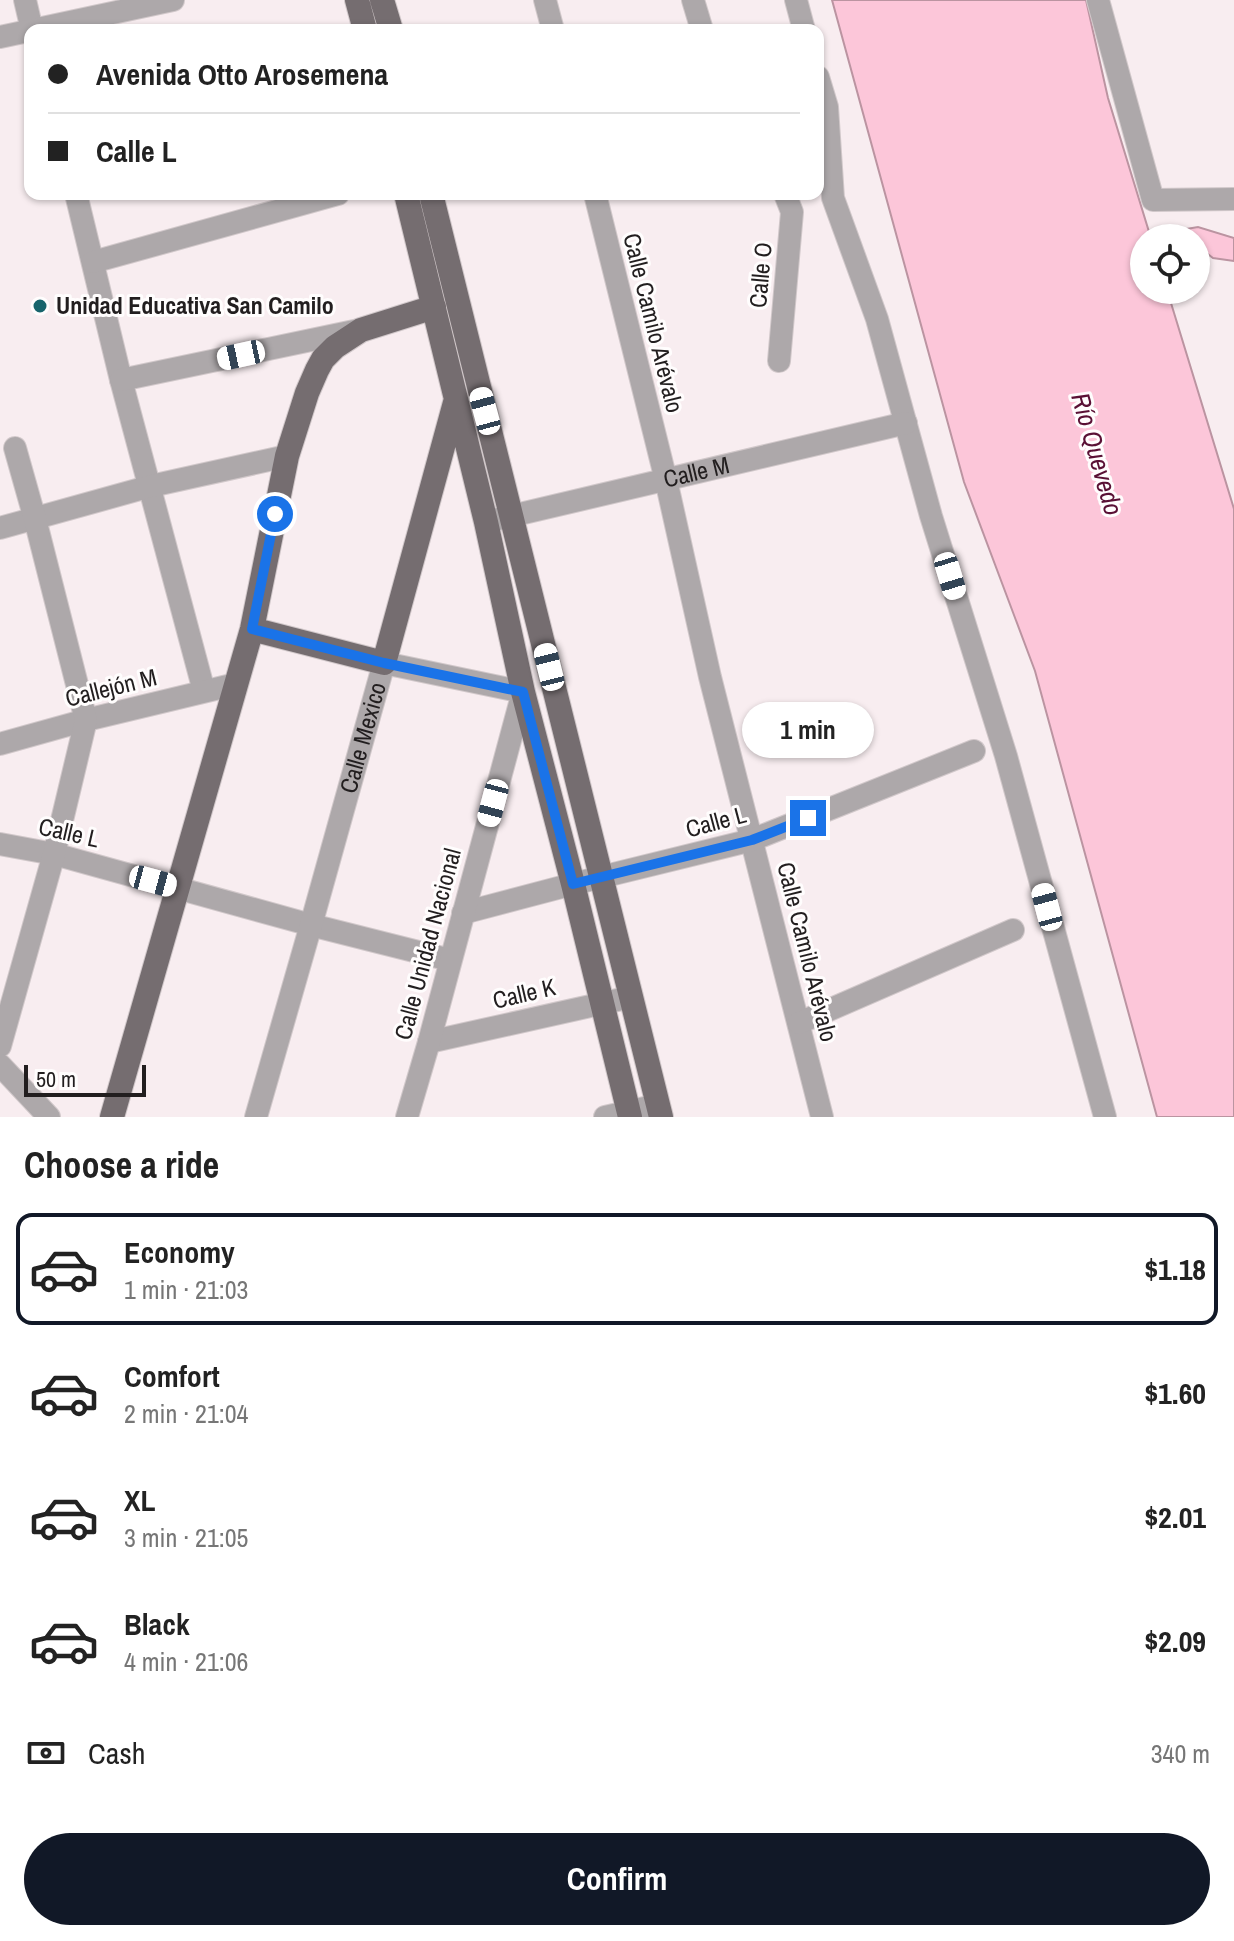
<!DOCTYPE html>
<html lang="en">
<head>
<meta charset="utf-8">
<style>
  body { margin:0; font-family:"Archivo Narrow",sans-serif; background:#f6f6f6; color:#222; height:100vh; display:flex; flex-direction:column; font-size:30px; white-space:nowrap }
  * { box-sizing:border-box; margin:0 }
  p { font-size:26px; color:#767676 }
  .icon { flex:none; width:44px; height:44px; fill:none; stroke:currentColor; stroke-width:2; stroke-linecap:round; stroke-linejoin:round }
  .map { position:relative; height:1117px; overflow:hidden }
  .side { display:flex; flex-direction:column; background:#fff; flex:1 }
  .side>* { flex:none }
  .top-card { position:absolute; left:24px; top:24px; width:800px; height:176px; border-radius:16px; box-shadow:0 2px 6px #0004; display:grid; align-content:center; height:176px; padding:0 24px; background:#fff }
  .controls { position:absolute; left:1130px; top:224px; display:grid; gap:16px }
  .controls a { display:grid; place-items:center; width:80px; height:80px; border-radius:50%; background:#fff; box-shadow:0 2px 6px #0004; font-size:40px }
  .scale { position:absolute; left:24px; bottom:20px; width:122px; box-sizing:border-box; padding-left:8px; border:4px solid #221e1f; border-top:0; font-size:22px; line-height:28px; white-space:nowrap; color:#221e1f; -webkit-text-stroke:6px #fffdfd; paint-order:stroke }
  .end { position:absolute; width:36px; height:36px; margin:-18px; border:10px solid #1a73e8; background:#fff; box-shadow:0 0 0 4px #fff }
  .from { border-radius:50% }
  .bubble { position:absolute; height:56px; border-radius:28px; background:#fff; box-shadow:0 2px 6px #0004; font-size:26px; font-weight:700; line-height:56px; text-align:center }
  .car { position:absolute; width:24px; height:48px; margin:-24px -12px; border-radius:10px; box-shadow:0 0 6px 2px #0007; background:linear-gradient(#fff 24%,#345 0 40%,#fff 0 76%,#345 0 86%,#fff 0) }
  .top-card b { display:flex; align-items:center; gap:28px; height:76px; font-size:30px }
  .top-card b+b { border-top:2px solid #e0e0e0 }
  .top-card i { width:20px; height:20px; background:#222 }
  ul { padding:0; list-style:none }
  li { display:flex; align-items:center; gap:24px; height:112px; margin:0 16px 12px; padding:0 8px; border:4px solid transparent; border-radius:16px }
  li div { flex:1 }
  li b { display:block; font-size:30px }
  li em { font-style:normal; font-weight:700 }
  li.current { border-color:#111827 }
  li>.icon { width:72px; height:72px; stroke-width:1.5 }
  h2 { padding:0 24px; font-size:36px; line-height:96px }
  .pay { display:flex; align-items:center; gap:20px; height:88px; padding:0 24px; font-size:30px }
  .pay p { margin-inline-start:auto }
  .button { display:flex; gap:16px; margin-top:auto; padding:16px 24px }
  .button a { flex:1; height:92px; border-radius:48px; background:#111827; color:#fff; font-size:32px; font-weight:700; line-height:92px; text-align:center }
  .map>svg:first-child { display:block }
  .water { fill:#fcc6d9; stroke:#bb94a1; stroke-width:2 }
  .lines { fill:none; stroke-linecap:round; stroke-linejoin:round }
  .minor-casing { stroke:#d1c8ca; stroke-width:24 }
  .major-casing { stroke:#d1c8ca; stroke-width:26 }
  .minor { stroke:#ada8aa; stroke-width:22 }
  .major { stroke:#756d70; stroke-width:24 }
  .route { stroke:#1a73e8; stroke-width:10 }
  .poi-dot { fill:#17646c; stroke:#fffdfd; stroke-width:3 }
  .labels { text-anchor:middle; stroke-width:6; stroke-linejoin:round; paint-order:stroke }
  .street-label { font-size:24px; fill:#221e1f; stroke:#fffdfd }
  .poi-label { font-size:24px; font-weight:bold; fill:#221e1f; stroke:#fffdfd; text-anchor:start }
  .water-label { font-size:26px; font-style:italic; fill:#5a1035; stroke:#fffdfd }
</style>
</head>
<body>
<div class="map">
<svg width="1234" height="1117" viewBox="0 0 1234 1117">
  <rect width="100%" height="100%" fill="#f8edf0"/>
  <path class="water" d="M 832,0 L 1086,0 L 1108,98 L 1150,235 L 1198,227 L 1234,238 L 1234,261 L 1213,258 L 1196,245 L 1196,238 L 1144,238 L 1144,290 L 1167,290 L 1234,509 L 1234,1117 L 1157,1117 L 1035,671 L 964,482 Z"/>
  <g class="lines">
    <defs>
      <g id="minor">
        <path d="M 25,0 L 32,30"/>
        <path d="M 545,0 L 553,30"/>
        <path d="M 693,0 L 702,30"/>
        <path d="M 796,0 L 804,30"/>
        <path d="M 1098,0 L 1153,200 L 1234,199"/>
        <path d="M 0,37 L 173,0"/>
        <path d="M 818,77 L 827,107 L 833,198 L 877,319 L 931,516 L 1006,756 L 1105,1117"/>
        <path d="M 76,194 L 121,380 L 204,691"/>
        <path d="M 595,194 L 666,480 L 710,677 L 822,1117"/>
        <path d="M 93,262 L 338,194"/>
        <path d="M 779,361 L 792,212 L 785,194"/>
        <path d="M 121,380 L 359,330"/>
        <path id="s1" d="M 494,520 L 906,423"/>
        <path d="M 0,528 L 151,486 L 287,456"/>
        <path d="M 0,744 L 86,720 L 236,684"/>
        <path d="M 0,844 L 54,854 L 311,925 L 450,960"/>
        <path d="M 463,913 L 573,884 L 752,840 L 974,751"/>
        <path d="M 799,1023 L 1013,930"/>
        <path d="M 429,1042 L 631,997"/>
        <path d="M 0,1046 L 54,854 L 86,720 L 35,519 L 15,448"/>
        <path d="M 0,1065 L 49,1117"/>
        <path id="s2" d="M 256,1117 L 311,925 L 384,663 L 523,692 L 429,1042 L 407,1117"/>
        <path d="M 605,1117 L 658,1105"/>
      </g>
      <path id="major" d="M 357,0 L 365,30
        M 382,0 L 391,30
        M 406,194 L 486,522 L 523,692 L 573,884 L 630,1117
        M 431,194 L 661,1117
        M 252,629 L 384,663 L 456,399
        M 112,1117 L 252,629 L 287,456 L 307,393 L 317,370 L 323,359 L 335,347 L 361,330 L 434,307"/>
    </defs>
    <use href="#minor" class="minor-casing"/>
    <use href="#major" class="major-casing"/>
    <use href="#minor" class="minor"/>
    <use href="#major" class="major"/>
  </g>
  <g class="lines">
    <path class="route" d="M 275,514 L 252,629 L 384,663 L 523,692 L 573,884 L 752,840 L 808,818"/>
  </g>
  <circle class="poi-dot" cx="40" cy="306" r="8"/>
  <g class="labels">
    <g class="street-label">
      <text transform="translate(761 275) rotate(-85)" y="8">Calle O</text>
      <text transform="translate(653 323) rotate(76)" y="8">Calle Camilo Arévalo</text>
      <text dy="8" stroke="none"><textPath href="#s1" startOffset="208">Calle M</textPath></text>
      <text transform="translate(111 688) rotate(-14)" y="8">Callejón M</text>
      <text dy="8" stroke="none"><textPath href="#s2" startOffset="394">Calle Mexico</textPath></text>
      <text transform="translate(716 822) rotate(-15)" y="8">Calle L</text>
      <text transform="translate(69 833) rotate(13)" y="8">Calle L</text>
      <text transform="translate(428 944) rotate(-75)" y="8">Calle Unidad Nacional</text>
      <text transform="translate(807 952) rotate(76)" y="8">Calle Camilo Arévalo</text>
      <text transform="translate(524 994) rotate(-13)" y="8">Calle K</text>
    </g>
    <g class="poi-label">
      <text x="56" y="314">Unidad Educativa San Camilo</text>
    </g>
    <g class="water-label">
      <text transform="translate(1097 454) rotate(74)" y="9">Río Quevedo</text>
    </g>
  </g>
</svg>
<div class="controls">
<a><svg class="icon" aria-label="locate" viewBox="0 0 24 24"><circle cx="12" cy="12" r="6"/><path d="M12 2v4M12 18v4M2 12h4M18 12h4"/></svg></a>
</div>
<div class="scale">50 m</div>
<i class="end from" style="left:275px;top:514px"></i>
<i class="end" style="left:808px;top:818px"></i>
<div class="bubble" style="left:742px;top:702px;width:132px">1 min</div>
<i class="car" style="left:241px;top:355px;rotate:258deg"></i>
<i class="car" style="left:485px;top:411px;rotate:345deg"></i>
<i class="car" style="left:950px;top:576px;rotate:163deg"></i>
<i class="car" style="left:549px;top:667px;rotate:346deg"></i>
<i class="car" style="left:493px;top:803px;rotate:195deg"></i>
<i class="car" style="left:153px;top:881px;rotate:105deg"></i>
<i class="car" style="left:1047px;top:907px;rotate:345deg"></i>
<div class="top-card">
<b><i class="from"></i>Avenida Otto Arosemena</b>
<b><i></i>Calle L</b>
</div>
</div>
<section class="side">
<h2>Choose a ride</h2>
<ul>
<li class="current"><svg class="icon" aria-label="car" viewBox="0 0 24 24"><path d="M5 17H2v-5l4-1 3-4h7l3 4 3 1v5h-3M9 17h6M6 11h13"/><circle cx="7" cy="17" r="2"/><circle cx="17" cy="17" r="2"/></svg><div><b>Economy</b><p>1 min · 21:03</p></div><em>$1.18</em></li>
<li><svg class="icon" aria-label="car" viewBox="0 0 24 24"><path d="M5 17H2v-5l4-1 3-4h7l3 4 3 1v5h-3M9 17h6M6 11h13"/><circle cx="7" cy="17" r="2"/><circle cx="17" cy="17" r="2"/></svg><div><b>Comfort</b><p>2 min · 21:04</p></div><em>$1.60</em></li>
<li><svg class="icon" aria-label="car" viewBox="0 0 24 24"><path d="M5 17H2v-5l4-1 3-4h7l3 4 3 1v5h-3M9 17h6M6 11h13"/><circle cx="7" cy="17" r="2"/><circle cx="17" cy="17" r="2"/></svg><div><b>XL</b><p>3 min · 21:05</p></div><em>$2.01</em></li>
<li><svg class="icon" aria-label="car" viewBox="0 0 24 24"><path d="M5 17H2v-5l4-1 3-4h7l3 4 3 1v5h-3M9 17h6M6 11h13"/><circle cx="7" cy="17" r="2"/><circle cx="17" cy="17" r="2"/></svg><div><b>Black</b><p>4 min · 21:06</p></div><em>$2.09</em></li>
</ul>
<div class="pay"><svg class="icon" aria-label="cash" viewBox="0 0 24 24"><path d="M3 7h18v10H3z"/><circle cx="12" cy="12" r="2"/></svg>Cash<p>340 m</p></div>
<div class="button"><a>Confirm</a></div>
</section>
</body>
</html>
